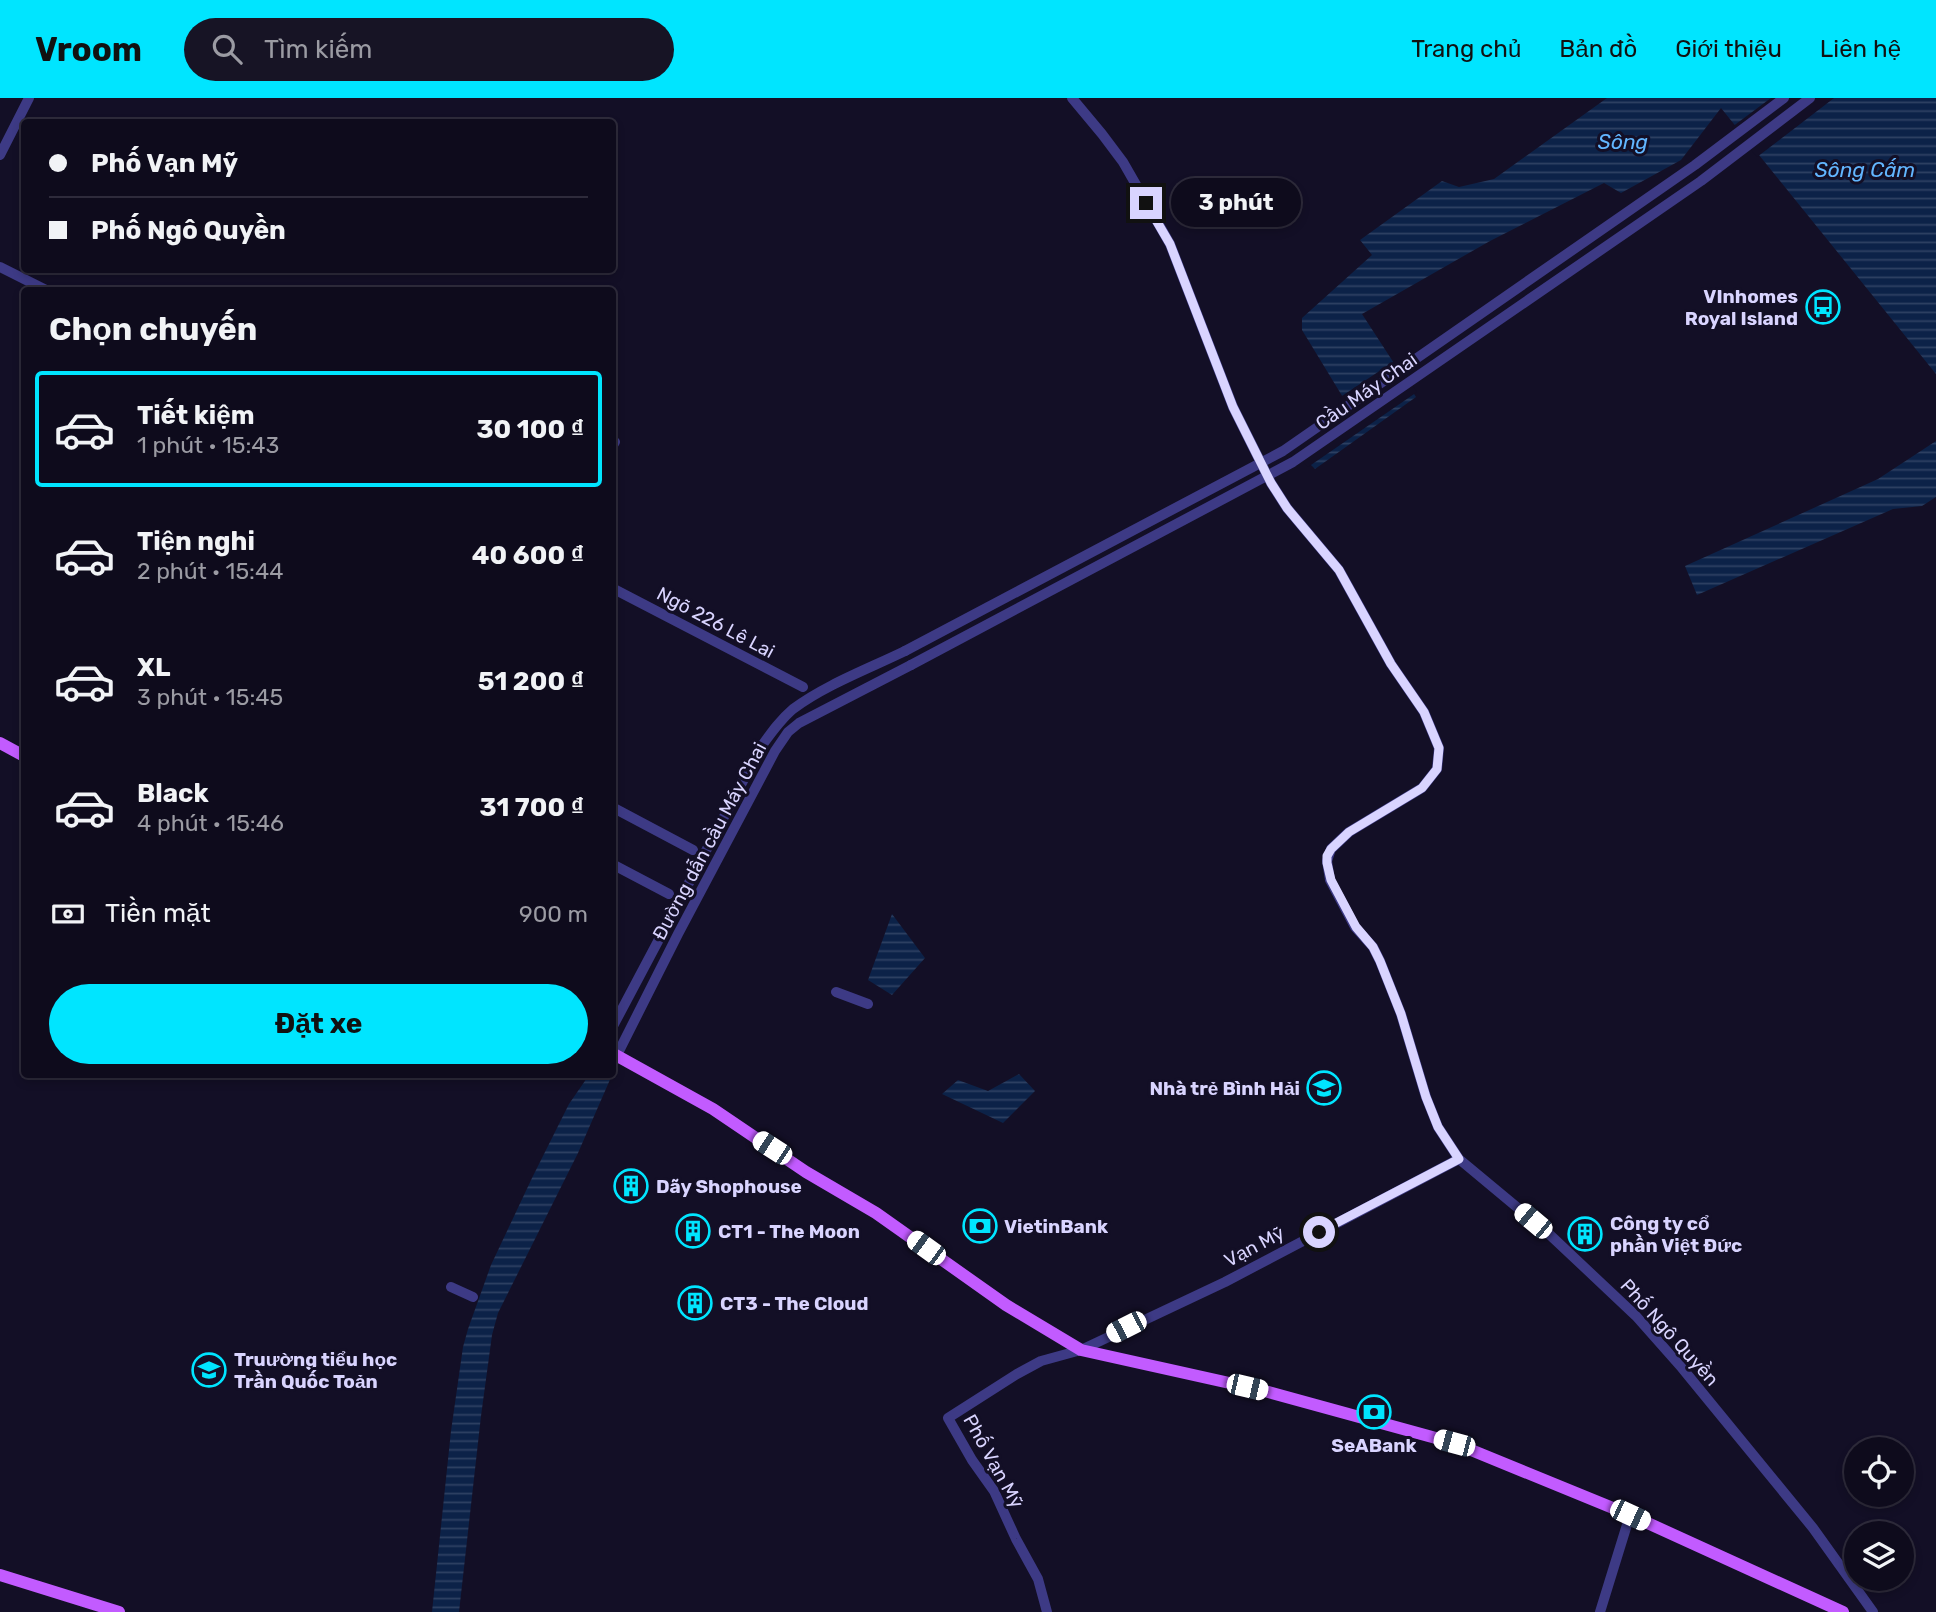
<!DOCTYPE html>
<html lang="vi">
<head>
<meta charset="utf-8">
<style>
  body { margin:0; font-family:Rubik,sans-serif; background:#171425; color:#f1f3f6; height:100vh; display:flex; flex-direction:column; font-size:26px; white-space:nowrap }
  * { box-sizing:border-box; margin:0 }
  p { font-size:23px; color:#9b9ba3 }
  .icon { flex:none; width:38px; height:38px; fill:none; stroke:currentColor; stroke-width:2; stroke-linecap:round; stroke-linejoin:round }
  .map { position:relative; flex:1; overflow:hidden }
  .details { position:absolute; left:21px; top:189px; width:595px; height:791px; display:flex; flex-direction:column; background:#0e0b1c; border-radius:7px; box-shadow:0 4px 10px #0003,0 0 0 2px #2e2b3b }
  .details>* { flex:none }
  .banner { position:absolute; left:21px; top:21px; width:595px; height:154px; border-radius:7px; box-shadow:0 4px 10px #0003,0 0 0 2px #2e2b3b; display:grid; align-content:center; height:154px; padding:0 28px; background:#0e0b1c }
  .fabs { position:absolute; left:1844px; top:1339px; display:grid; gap:14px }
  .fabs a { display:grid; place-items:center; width:70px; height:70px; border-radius:50%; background:#0e0b1c; box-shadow:0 4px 10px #0003,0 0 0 2px #2e2b3b; font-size:35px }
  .end { position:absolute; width:32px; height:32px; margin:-16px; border:9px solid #d9d4ff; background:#111; box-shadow:0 0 0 4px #111 }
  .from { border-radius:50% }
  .bubble { position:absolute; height:49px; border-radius:24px; background:#0e0b1c; box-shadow:0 4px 10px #0003,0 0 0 2px #2e2b3b; font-size:23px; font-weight:700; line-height:49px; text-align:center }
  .car { position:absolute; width:21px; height:42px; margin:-21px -10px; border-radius:9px; box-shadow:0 0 5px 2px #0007; background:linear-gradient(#fff 24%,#345 0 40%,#fff 0 76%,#345 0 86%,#fff 0) }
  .banner b { display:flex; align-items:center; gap:24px; height:66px; font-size:26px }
  .banner b+b { border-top:2px solid #2e2b3b }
  .banner i { width:18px; height:18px; background:#f1f3f6 }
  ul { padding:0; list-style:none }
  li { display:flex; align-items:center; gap:21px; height:116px; margin:0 14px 10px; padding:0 14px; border:4px solid transparent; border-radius:7px }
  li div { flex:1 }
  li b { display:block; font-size:26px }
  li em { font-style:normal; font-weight:700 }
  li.current { border-color:#00e5ff }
  li>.icon { width:63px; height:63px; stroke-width:1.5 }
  h2 { padding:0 28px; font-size:32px; line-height:84px }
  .pay { display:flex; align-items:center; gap:18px; height:77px; padding:0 28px; font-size:26px }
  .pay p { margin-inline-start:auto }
  .button { display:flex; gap:14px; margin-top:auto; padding:14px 28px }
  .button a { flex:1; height:80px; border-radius:42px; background:#00e5ff; color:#111; font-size:28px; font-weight:700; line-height:80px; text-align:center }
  header { display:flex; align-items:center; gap:42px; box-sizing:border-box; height:98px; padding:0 35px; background:#00e5ff; color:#111 }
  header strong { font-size:33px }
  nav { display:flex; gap:38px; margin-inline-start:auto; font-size:24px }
  .search { width:490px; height:63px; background:#171425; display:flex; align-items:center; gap:18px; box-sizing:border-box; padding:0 24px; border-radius:38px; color:#9b9ba3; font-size:26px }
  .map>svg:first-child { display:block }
  .water { fill:url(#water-rules) }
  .pier { fill:#130f26 }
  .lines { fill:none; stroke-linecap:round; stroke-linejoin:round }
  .minor { stroke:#3d3a85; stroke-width:10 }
  .major { stroke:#c25bff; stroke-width:12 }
  .minor-bridge { stroke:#3d3a85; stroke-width:10 }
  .route { stroke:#d9d4ff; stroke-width:9 }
  .labels { text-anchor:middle; stroke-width:6; stroke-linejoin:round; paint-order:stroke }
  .poi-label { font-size:19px; font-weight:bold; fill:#d9d4ff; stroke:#130f26; text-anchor:start }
  .street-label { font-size:19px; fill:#d9d4ff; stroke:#130f26 }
  .water-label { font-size:21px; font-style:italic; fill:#62b6ff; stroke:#130f26 }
</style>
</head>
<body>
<header>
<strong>Vroom</strong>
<div class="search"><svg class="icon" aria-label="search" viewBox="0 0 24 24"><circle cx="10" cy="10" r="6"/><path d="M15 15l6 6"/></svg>Tìm kiếm</div>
<nav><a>Trang chủ</a><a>Bản đồ</a><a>Giới thiệu</a><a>Liên hệ</a></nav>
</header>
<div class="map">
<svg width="1936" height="1514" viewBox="0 0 1936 1514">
  <defs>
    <pattern id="water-rules" width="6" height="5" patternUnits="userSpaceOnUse" patternTransform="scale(1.75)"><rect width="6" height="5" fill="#0c2248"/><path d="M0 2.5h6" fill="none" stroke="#2f4163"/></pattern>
  </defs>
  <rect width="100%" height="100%" fill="#130f26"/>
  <path class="water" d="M 1607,0 L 1936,0 L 1936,276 L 1721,10 L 1681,62 L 1621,95 L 1604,85 L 1490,143 L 1362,216 L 1416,299 L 1315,371 L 1296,352 L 1340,317 L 1344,301 L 1302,232 L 1302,220 L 1372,157 L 1360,142 L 1442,83 L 1459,89 L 1494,81 Z
    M 1936,343 L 1936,399 L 1922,408 L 1893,411 L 1697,497 L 1685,468 L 1878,381 Z
    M 892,816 L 925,860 L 892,897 L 868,882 Z
    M 1019,976 L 1035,993 L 1003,1025 L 942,996 L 958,982 L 988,993 Z
    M 589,977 L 612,977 L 578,1055 L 498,1215 L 492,1237 L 481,1318 L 459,1514 L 432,1514 L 451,1333 L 463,1249 L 468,1231 L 491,1167 L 532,1080 L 569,1006 Z"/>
  <path class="pier" d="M 1771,0 L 1834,0 L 1757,59 L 1732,29 Z
    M 1396,262 L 1417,294 L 1308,369 L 1293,354 L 1293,351 L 1337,315 L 1339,300 Z"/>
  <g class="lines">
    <path class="minor" d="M 1072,0 L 1102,36 L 1123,64 L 1170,146 L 1233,309 L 1271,385 L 1287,410 L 1339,472 L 1391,566 L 1424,614 L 1439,650 L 1437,671 L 1422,690 L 1349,734 L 1331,751 L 1327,763 L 1330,782 L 1355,829 L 1373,849 L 1380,863 L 1401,916 L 1426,999 L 1438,1029 L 1459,1061 L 1549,1136 L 1636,1218 L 1682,1270 L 1813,1430 L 1873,1514
      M 0,57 L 29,0
      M 0,169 L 46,192
      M 612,349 L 615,344
      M 612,490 L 803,589
      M 612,709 L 693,752
      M 612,766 L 669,796
      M 836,894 L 868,906
      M 612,930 L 761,649 C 771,635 780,622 793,611 C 825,587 868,571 905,553
      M 617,957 L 678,836 L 775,653 L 788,634 L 799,625 L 911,567
      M 451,1189 L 473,1199
      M 1047,1514 L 1038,1481 L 1016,1441 L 994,1393 L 972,1362 L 948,1320 L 1017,1276 L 1041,1263 L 1081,1252 L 1225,1184 L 1459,1061
      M 1600,1514 L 1630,1417"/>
    <path class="major" d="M 0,645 L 24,658
      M 612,955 L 713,1011 L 806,1074 L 876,1115 L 1006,1207 L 1081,1252 L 1261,1292 L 1454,1345 L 1630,1417 L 1843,1514
      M 0,1477 L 119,1514"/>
    <path class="minor-bridge" d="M 905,553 L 1283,353 L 1695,67 L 1784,0
      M 911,567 L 1293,364 L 1701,83 L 1810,0"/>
  </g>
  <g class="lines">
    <path class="route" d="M 1146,105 L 1170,146 L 1233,309 L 1271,385 L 1287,410 L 1339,472 L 1391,566 L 1424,614 L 1439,650 L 1437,671 L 1422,690 L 1349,734 L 1331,751 L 1327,758 L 1327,765 L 1331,782 L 1356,829 L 1373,849 L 1380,863 L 1401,916 L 1426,999 L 1438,1029 L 1459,1061 L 1319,1134"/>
  </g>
  <defs>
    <symbol id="bus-ring" viewBox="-11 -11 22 22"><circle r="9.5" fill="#130f26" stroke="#00e5ff" stroke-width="1.5"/><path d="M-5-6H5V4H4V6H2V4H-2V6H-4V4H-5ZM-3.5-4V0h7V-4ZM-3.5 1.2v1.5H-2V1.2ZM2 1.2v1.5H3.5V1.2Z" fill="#00e5ff"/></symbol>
    <symbol id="school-ring" viewBox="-11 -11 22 22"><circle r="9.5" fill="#130f26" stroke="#00e5ff" stroke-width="1.5"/><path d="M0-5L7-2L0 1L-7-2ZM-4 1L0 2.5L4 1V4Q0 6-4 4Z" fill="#00e5ff"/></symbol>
    <symbol id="building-ring" viewBox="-11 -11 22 22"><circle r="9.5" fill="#130f26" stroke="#00e5ff" stroke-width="1.5"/><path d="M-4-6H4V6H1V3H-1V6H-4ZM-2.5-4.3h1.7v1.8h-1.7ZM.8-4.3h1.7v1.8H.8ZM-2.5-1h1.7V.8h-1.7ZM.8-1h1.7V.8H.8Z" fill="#00e5ff"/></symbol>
    <symbol id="bank-ring" viewBox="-11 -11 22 22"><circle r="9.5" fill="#130f26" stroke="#00e5ff" stroke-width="1.5"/><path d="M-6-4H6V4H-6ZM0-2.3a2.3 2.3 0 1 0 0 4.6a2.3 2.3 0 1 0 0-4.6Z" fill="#00e5ff"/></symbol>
  </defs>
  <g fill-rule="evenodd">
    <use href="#bus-ring" x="1804" y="190" width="38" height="38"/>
    <use href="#school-ring" x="1305" y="971" width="38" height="38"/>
    <use href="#building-ring" x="612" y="1069" width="38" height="38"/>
    <use href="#bank-ring" x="961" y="1109" width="38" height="38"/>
    <use href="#building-ring" x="674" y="1114" width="38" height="38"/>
    <use href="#building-ring" x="1566" y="1117" width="38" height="38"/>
    <use href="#building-ring" x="676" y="1186" width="38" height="38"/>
    <use href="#school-ring" x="190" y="1253" width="38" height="38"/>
    <use href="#bank-ring" x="1355" y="1295" width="38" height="38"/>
  </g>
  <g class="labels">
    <g class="poi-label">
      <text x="1798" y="205" text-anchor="end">VInhomes<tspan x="1798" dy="22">Royal Island</tspan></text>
      <text x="1300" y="997" text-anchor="end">Nhà trẻ Bình Hải</text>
      <text x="656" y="1095">Dãy Shophouse</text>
      <text x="1610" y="1132">Công ty cổ<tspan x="1610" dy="22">phần Việt Đức</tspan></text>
      <text x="1004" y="1135">VietinBank</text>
      <text x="718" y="1140">CT1 - The Moon</text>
      <text x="720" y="1212">CT3 - The Cloud</text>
      <text x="234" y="1268">Truường tiểu học<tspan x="234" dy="22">Trần Quốc Toản</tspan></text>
      <text x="1374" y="1354" text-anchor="middle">SeABank</text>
    </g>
    <g class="street-label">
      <text transform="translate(1366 293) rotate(-35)" y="7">Cầu Máy Chai</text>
      <text transform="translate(716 524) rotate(28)" y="7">Ngõ 226 Lê Lai</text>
      <text transform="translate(709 743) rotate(-62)" y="7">Đường dẫn cầu Máy Chai</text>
      <text transform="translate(1254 1148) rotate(-28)" y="7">Vạn Mỹ</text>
      <text transform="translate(1670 1234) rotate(48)" y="7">Phố Ngô Quyền</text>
      <text transform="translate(994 1363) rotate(61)" y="7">Phố Vạn Mỹ</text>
    </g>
    <g class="water-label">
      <text x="1623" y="51">Sông</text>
      <text x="1865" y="79">Sông Cấm</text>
    </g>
  </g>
</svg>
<div class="fabs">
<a><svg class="icon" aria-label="locate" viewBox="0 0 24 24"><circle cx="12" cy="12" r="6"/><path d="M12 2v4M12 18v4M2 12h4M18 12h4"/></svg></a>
<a><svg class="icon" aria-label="layers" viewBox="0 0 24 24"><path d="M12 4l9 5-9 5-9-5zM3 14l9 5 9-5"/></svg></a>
</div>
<i class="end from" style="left:1319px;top:1134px"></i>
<i class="end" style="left:1146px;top:105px"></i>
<div class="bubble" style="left:1171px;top:80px;width:130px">3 phút</div>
<i class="car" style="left:772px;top:1050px;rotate:303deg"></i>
<i class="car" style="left:1533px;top:1123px;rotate:310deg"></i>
<i class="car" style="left:926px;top:1150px;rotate:306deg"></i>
<i class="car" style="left:1126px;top:1229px;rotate:243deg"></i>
<i class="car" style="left:1247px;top:1289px;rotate:103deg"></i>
<i class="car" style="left:1454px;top:1345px;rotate:285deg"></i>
<i class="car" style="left:1630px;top:1417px;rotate:115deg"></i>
<div class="banner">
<b><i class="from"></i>Phố Vạn Mỹ</b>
<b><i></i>Phố Ngô Quyền</b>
</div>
<section class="details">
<h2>Chọn chuyến</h2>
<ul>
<li class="current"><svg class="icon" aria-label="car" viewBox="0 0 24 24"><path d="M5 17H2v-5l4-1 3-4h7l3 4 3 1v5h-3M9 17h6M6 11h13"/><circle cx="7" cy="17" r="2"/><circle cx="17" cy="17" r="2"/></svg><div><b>Tiết kiệm</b><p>1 phút · 15:43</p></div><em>30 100 ₫</em></li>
<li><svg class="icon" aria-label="car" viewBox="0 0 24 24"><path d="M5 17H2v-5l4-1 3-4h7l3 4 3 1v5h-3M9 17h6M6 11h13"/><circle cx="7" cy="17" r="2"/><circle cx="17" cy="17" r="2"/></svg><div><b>Tiện nghi</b><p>2 phút · 15:44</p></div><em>40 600 ₫</em></li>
<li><svg class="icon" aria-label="car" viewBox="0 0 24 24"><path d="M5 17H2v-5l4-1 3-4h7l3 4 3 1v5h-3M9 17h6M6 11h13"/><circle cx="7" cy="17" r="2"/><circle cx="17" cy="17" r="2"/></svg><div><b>XL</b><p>3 phút · 15:45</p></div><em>51 200 ₫</em></li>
<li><svg class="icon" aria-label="car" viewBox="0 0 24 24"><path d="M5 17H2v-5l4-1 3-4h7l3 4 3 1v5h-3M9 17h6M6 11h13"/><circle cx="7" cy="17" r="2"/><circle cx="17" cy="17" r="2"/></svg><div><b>Black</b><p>4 phút · 15:46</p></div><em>31 700 ₫</em></li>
</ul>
<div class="pay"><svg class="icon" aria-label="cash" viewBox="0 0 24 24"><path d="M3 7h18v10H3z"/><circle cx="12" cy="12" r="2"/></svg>Tiền mặt<p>900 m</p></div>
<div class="button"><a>Đặt xe</a></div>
</section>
</div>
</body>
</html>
